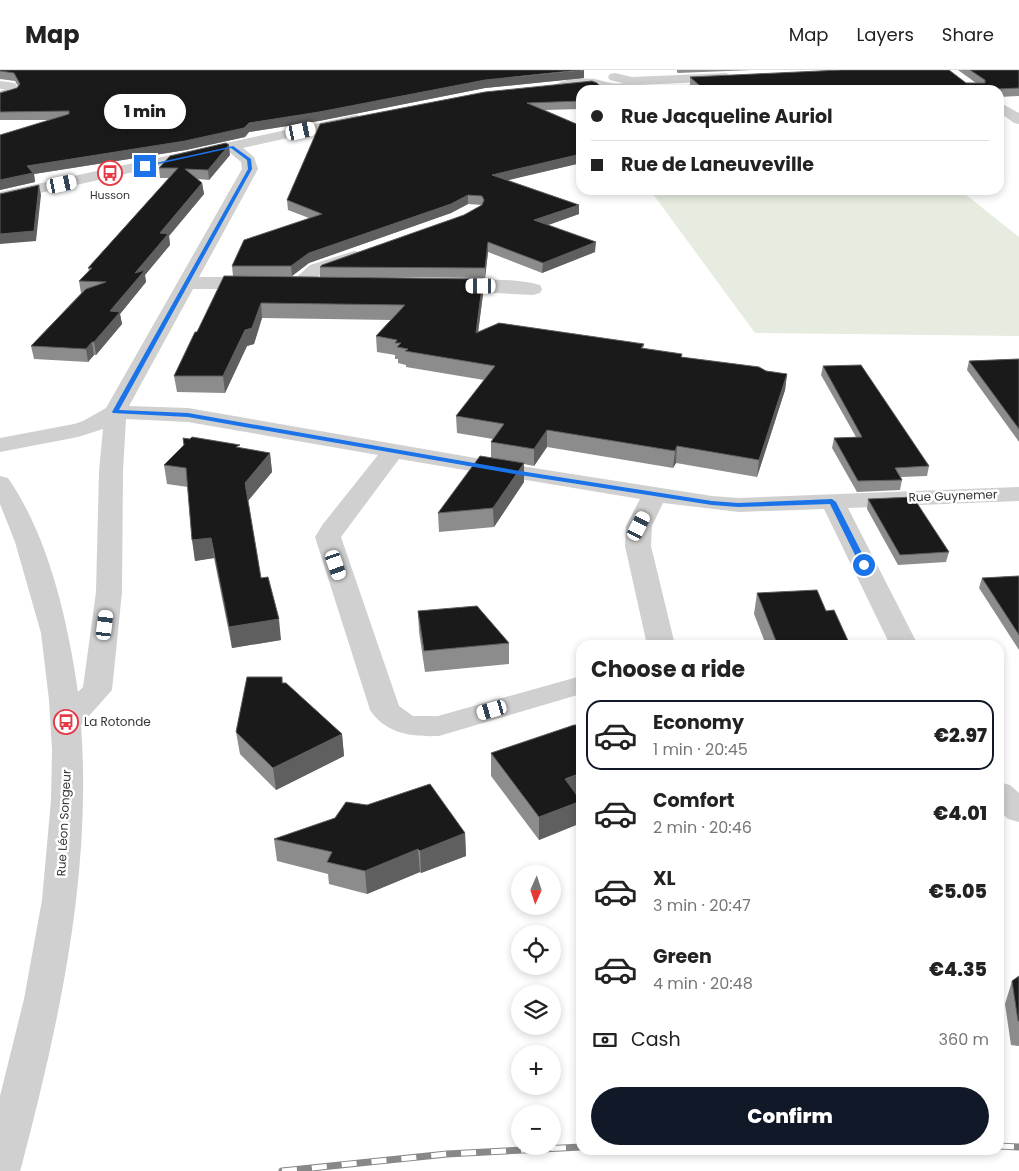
<!DOCTYPE html>
<html lang="en">
<head>
<meta charset="utf-8">
<style>
  body { margin:0; font-family:Poppins,sans-serif; background:#f2f2f2; color:#222; height:100vh; display:flex; flex-direction:column; font-size:19px; white-space:nowrap }
  * { box-sizing:border-box; margin:0 }
  p { font-size:16px; color:#767676 }
  .icon { flex:none; width:28px; height:28px; fill:none; stroke:currentColor; stroke-width:2; stroke-linecap:round; stroke-linejoin:round }
  .map { position:relative; flex:1; overflow:hidden }
  .sheet { position:absolute; left:576px; top:570px; width:428px; height:515px; display:flex; flex-direction:column; background:#fff; border-radius:15px; box-shadow:0 2px 8px #0003 }
  .sheet>* { flex:none }
  .hud { position:absolute; left:576px; top:15px; width:428px; height:110px; border-radius:15px; box-shadow:0 2px 8px #0003; display:grid; align-content:center; height:110px; padding:0 15px; background:#fff }
  .needle { width:32px; rotate:183deg }
  .controls { position:absolute; left:511px; top:795px; display:grid; gap:10px }
  .controls a { display:grid; place-items:center; width:50px; height:50px; border-radius:50%; background:#fff; box-shadow:0 2px 8px #0003; font-size:25px }
  .end { position:absolute; width:22px; height:22px; margin:-11px; border:6px solid #1a73e8; background:#fff; box-shadow:0 0 0 2px #fff }
  .from { border-radius:50% }
  .bubble { position:absolute; height:35px; border-radius:18px; background:#fff; box-shadow:0 2px 8px #0003; font-size:16px; font-weight:800; line-height:35px; text-align:center }
  .car { position:absolute; width:15px; height:30px; margin:-15px -8px; border-radius:6px; box-shadow:0 0 4px 1px #0007; background:linear-gradient(#fff 24%,#345 0 40%,#fff 0 76%,#345 0 86%,#fff 0) }
  .hud b { display:flex; align-items:center; gap:18px; height:48px; font-size:19px }
  .hud b+b { border-top:1px solid #e0e0e0 }
  .hud i { width:12px; height:12px; background:#222 }
  ul { padding:0; list-style:none }
  li { display:flex; align-items:center; gap:15px; height:70px; margin:0 10px 8px; padding:0 5px; border:2px solid transparent; border-radius:15px }
  li div { flex:1 }
  li b { display:block; font-size:19px }
  li em { font-style:normal; font-weight:800 }
  li.on { border-color:#111827 }
  li>.icon { width:45px; height:45px; stroke-width:1.5 }
  h2 { padding:0 15px; font-size:22px; line-height:60px }
  .pay { display:flex; align-items:center; gap:12px; height:55px; padding:0 15px; font-size:19px }
  .pay p { margin-inline-start:auto }
  .primary-button { display:flex; gap:10px; margin-top:auto; padding:10px 15px }
  .primary-button a { flex:1; height:58px; border-radius:30px; background:#111827; color:#fff; font-size:20px; font-weight:800; line-height:58px; text-align:center }
  header { display:flex; align-items:center; gap:30px; box-sizing:border-box; height:70px; padding:0 25px; background:#fff; border-bottom:1px solid #e0e0e0 }
  header strong { font-size:24px }
  nav { display:flex; gap:28px; margin-inline-start:auto; font-size:18px }
  .map>svg:first-child { display:block }
  .green { fill:#e6ecdf }
  .lines { fill:none; stroke-linecap:round; stroke-linejoin:round }
  .minor { fill:#d0d0d0; fill-rule:evenodd }
  .rail-casing { stroke:#888; stroke-width:7 }
  .rail { stroke:#fff; stroke-width:5; stroke-dasharray:15; stroke-linecap:butt }
  .wall { fill:#8c8c8c }
  .shaded-wall { fill:#5f5f5f }
  .building { fill:#1a1a1a; stroke:#5f5f5f }
  .route { fill:#1a73e8 }
  .labels { text-anchor:middle; stroke-width:5; stroke-linejoin:round; paint-order:stroke }
  .far-poi-label { font-size:11px; fill:#333; stroke:#fff }
  .street-label { font-size:12px; fill:#333; stroke:#fff }
  .poi-label { font-size:12px; fill:#333; stroke:#fff; text-anchor:start }
</style>
</head>
<body>
<header>
<strong>Map</strong>
<nav><a>Map</a><a>Layers</a><a>Share</a></nav>
</header>
<div class="map">
<svg width="1019" height="1101" viewBox="0 0 1019 1101">
  <rect width="100%" height="100%" fill="#fff"/>
  <path class="green" d="M 650,120 L 960,120 L 1019,167 L 1019,266 L 755,263 Z"/>
  <g class="lines">
    <path class="minor" d="M 615,3 L 632,7 L 726,3 L 733,7 L 726,11 L 638,15 L 636,18 C 619,22 607,20 592,17 C 581,15 564,24 556,15 C 562,8 586,8 595,9 C 605,11 612,15 623,13 L 610,10 L 608,7 L 610,4 Z
      M 0,11 L 15,13 L 20,21 L 18,24 L 0,30 L 0,21 L 5,19 L 0,19 Z
      M 999,32 L 1019,43 L 1019,54 L 1014,53 L 999,42 Z
      M 355,45 L 360,46 L 362,49 L 360,52 L 243,78 L 254,87 L 258,99 L 199,207 L 257,207 L 264,209 L 266,213 L 264,217 L 257,219 L 193,219 L 129,336 L 188,338 L 521,396 L 712,426 L 739,428 L 1019,417 L 1019,431 L 848,438 L 918,575 L 890,575 L 824,439 L 739,442 L 663,433 L 652,456 L 651,476 L 675,575 L 647,575 L 625,476 L 626,456 L 640,429 L 399,389 L 341,467 L 399,636 L 413,646 L 438,646 L 581,606 L 581,624 L 439,666 C 412,667 386,664 370,640 L 315,467 L 323,454 L 378,385 L 188,352 L 126,349 L 123,401 L 122,522 L 112,620 L 81,655 C 92,806 59,953 21,1098 L 20,1101 L 0,1101 L 0,1026 L 24,929 L 42,830 L 51,730 L 52,680 L 49,630 L 41,563 L 15,472 L 0,434 L 0,406 L 8,408 C 49,467 68,552 78,622 L 83,617 L 96,522 L 99,401 L 103,359 L 78,367 L 0,382 L 0,368 L 74,354 L 83,351 L 106,338 L 242,99 L 241,92 L 228,81 L 0,132 L 0,122 Z
      M 354,181 L 360,182 L 363,186 L 360,190 L 322,203 L 305,218 L 298,220 L 291,218 L 289,214 L 310,195 Z
      M 445,210 C 476,210 509,207 540,215 L 542,219 L 540,223 L 533,225 L 438,220 L 436,216 L 438,212 Z
      M 999,712 L 1010,715 L 1019,723 L 1019,752 L 1008,749 L 999,741 Z"/>
    <defs>
      <path id="rail" d="M 999,1076 L 1019,1077
        M 282,1101 L 447,1084 L 581,1077"/>
    </defs>
    <use href="#rail" class="rail-casing"/>
    <use href="#rail" class="rail"/>
  </g>
  <path class="wall" d="M 0,0 L 584,8 L 485,18 L 319,51 L 249,62 L 245,67 L 186,80 L 34,104 L 35,112 L 0,120 L 50,50 L 0,50 L 0,23 L 17,18 L 18,16 L 15,11 L 0,9 Z
    M 677,0 L 752,0 L 678,3 L 677,2 Z
    M 958,0 L 1019,0 L 1019,26 L 999,27 L 999,20 L 688,20 L 689,16 L 691,16 L 690,15 L 690,7 L 976,13 Z
    M 581,20 L 581,39 L 545,40 L 581,56 L 581,93 L 507,110 L 579,144 L 548,155 L 595,182 L 542,203 L 488,182 L 485,208 L 354,207 L 483,209 L 483,224 L 478,262 L 644,274 L 643,279 L 682,287 L 787,304 L 785,320 L 757,407 L 676,393 L 673,398 L 547,377 L 534,396 L 524,394 L 524,412 L 494,457 L 439,462 L 438,443 L 491,388 L 491,372 L 493,369 L 457,363 L 456,346 L 484,310 L 406,297 L 406,295 L 398,293 L 398,289 L 395,289 L 395,285 L 377,282 L 376,266 L 391,250 L 262,248 L 254,274 L 247,276 L 225,323 L 177,322 L 174,306 L 197,262 L 224,206 L 320,207 L 320,197 L 464,145 L 482,135 L 468,134 L 451,143 L 309,193 L 292,206 L 233,206 L 232,196 L 309,148 L 288,140 L 287,130 L 320,54 Z
    M 999,65 L 1003,69 L 1001,78 L 999,78 Z
    M 230,85 L 209,110 L 198,109 L 202,113 L 204,124 L 169,166 L 170,175 L 145,205 L 146,212 L 120,244 L 122,254 L 96,285 L 94,285 L 88,292 L 34,289 L 31,276 L 81,223 L 79,211 L 89,200 L 88,198 L 169,108 L 160,108 L 159,98 Z
    M 1019,289 L 1019,372 L 967,300 L 969,291 Z
    M 823,296 L 929,396 L 927,406 L 901,407 L 902,410 L 900,420 L 857,422 L 832,378 L 834,368 L 856,367 L 821,305 Z
    M 240,378 L 270,383 L 272,402 L 248,431 L 261,508 L 281,570 L 232,578 L 214,488 L 195,491 L 188,417 L 167,414 L 164,395 Z
    M 868,429 L 949,482 L 946,492 L 898,495 L 867,439 Z
    M 1019,506 L 1019,580 L 979,518 L 982,508 Z
    M 757,523 L 826,541 L 850,575 L 766,575 L 754,544 Z
    M 418,541 L 509,573 L 509,594 L 425,602 L 419,562 Z
    M 282,607 L 283,613 L 342,664 L 344,686 L 276,720 L 240,684 L 236,662 Z
    M 491,683 L 578,726 L 581,753 L 539,770 L 491,706 Z
    M 465,763 L 466,786 L 421,803 L 420,802 L 367,824 L 329,814 L 328,804 L 277,791 L 274,769 Z
    M 1019,906 L 1019,976 L 1011,975 L 1005,934 L 1012,911 Z"/>
  <path class="shaded-wall" d="M 584,0 L 584,8 L 485,18 L 319,51 L 249,62 L 245,67 L 186,80 L 34,104 L 35,112 L 0,120 L 0,110 L 27,96 L 249,53 L 485,10 Z
    M 229,75 L 230,85 L 209,110 L 208,100 Z
    M 581,84 L 581,93 L 492,114 L 492,105 Z
    M 202,113 L 204,124 L 169,166 L 170,175 L 145,205 L 146,212 L 120,244 L 122,254 L 96,285 L 94,272 L 110,241 L 160,163 Z
    M 39,115 L 41,125 L 36,171 L 0,174 L 0,164 Z
    M 468,125 L 468,134 L 451,143 L 309,193 L 292,206 L 291,196 L 309,183 Z
    M 579,135 L 579,144 L 534,160 L 534,150 Z
    M 488,172 L 488,182 L 485,208 L 485,198 Z
    M 596,172 L 595,182 L 542,203 L 543,193 Z
    M 483,209 L 483,224 L 476,279 L 476,263 Z
    M 261,233 L 262,248 L 254,274 L 247,276 L 225,323 L 223,306 L 245,260 Z
    M 92,272 L 94,285 L 88,292 L 86,279 Z
    M 787,304 L 785,320 L 757,407 L 759,390 Z
    M 547,360 L 547,377 L 534,396 L 534,379 Z
    M 677,376 L 676,393 L 673,398 L 675,381 Z
    M 270,383 L 272,402 L 247,432 L 245,413 Z
    M 524,393 L 524,412 L 494,457 L 493,438 Z
    M 211,468 L 214,488 L 195,491 L 192,470 Z
    M 279,549 L 281,570 L 232,578 L 229,557 Z
    M 342,664 L 344,686 L 276,720 L 273,698 Z
    M 581,703 L 581,725 L 564,731 L 565,709 Z
    M 581,731 L 581,753 L 539,770 L 539,747 Z
    M 465,763 L 466,786 L 421,803 L 420,781 Z
    M 418,779 L 420,802 L 367,824 L 365,801 Z"/>
  <path class="building" d="M 0,0 L 581,0 L 485,10 L 319,42 L 249,53 L 244,58 L 185,71 L 27,96 L 33,103 L 0,110 L 0,65 L 69,44 L 69,41 L 0,42 L 0,23 L 17,18 L 20,14 L 14,3 L 0,1 Z
    M 841,0 L 949,0 L 966,13 L 985,13 L 985,10 L 970,0 L 1019,0 L 1019,18 L 976,20 L 692,20 L 689,16 L 700,16 L 690,7 Z
    M 592,11 L 597,13 L 603,20 L 581,20 L 581,31 L 527,33 L 581,56 L 581,84 L 492,105 L 579,135 L 534,150 L 596,172 L 543,193 L 488,172 L 485,198 L 320,197 L 322,195 L 464,145 L 482,135 L 484,130 L 482,126 L 468,125 L 451,134 L 309,183 L 291,196 L 232,196 L 244,170 L 322,144 L 287,130 L 320,54 L 485,22 Z
    M 226,73 L 229,75 L 208,100 L 185,99 L 202,113 L 160,163 L 168,164 L 135,203 L 145,200 L 110,241 L 120,242 L 94,272 L 92,272 L 86,279 L 31,276 L 86,219 L 106,212 L 79,211 L 92,198 L 88,198 L 178,98 L 159,98 L 170,86 Z
    M 39,115 L 34,161 L 0,164 L 0,124 Z
    M 224,206 L 483,209 L 476,263 L 499,253 L 644,274 L 641,278 L 682,284 L 681,287 L 759,297 L 766,301 L 787,304 L 759,390 L 677,376 L 675,381 L 547,360 L 534,379 L 491,372 L 504,354 L 456,346 L 495,296 L 405,281 L 408,279 L 397,277 L 401,273 L 395,273 L 397,270 L 376,266 L 405,235 L 261,233 L 252,258 L 245,260 L 223,306 L 174,306 L 195,262 L 197,262 Z
    M 1019,289 L 1019,359 L 969,291 Z
    M 861,295 L 929,396 L 895,398 L 902,410 L 858,411 L 834,368 L 862,367 L 823,296 Z
    M 192,367 L 240,375 L 236,377 L 270,383 L 245,413 L 261,508 L 268,507 L 279,549 L 229,557 L 211,468 L 192,470 L 186,398 L 164,395 L 184,375 L 183,368 L 190,369 Z
    M 480,386 L 524,393 L 493,438 L 438,443 Z
    M 913,427 L 949,482 L 900,485 L 868,429 Z
    M 1019,506 L 1019,565 L 982,508 Z
    M 817,520 L 826,541 L 834,540 L 850,575 L 772,575 L 776,571 L 757,523 Z
    M 477,536 L 509,573 L 424,581 L 418,541 Z
    M 247,607 L 282,607 L 282,613 L 286,613 L 342,664 L 273,698 L 236,662 Z
    M 574,655 L 581,655 L 581,703 L 565,709 L 581,731 L 539,747 L 491,683 Z
    M 430,714 L 465,763 L 420,781 L 418,779 L 365,801 L 327,792 L 332,782 L 274,769 L 335,748 L 346,732 L 367,735 Z
    M 1019,906 L 1019,951 L 1018,951 L 1012,911 Z"/>
  <path class="route" d="M 233,76 L 251,89 L 252,99 L 119,340 L 188,343 L 520,401 L 712,431 L 738,433 L 832,429 L 836,432 L 868,495 L 864,498 L 860,495 L 830,434 L 738,437 L 712,435 L 520,405 L 188,347 L 113,343 L 112,342 L 248,99 L 247,90 L 231,78 L 145,97 L 142,96 Z"/>
  <defs>
    <symbol id="bus-ring" viewBox="-11 -11 22 22"><circle r="9.5" fill="#fff" stroke="#e63946" stroke-width="1.5"/><path d="M-5-6H5V4H4V6H2V4H-2V6H-4V4H-5ZM-3.5-4V0h7V-4ZM-3.5 1.2v1.5H-2V1.2ZM2 1.2v1.5H3.5V1.2Z" fill="#e63946"/></symbol>
  </defs>
  <g fill-rule="evenodd">
    <use href="#bus-ring" x="96" y="89" width="28" height="28"/>
    <use href="#bus-ring" x="52" y="638" width="28" height="28"/>
  </g>
  <g class="labels">
    <g class="far-poi-label">
      <text x="110" y="129">Husson</text>
    </g>
    <g class="street-label">
      <text transform="translate(953 426) rotate(-2)" y="4">Rue Guynemer</text>
      <text transform="translate(64 753) rotate(-87)" y="4">Rue Léon Songeur</text>
    </g>
    <g class="poi-label">
      <text x="84" y="656">La Rotonde</text>
    </g>
  </g>
</svg>
<div class="controls">
<a><svg class="needle" viewBox="-14 -14 28 28"><path d="M0-13l5 13h-10z" fill="#e53935"/><path d="M0 13l5-13h-10z" fill="#767676"/></svg></a>
<a><svg class="icon" aria-label="locate" viewBox="0 0 24 24"><circle cx="12" cy="12" r="6"/><path d="M12 2v4M12 18v4M2 12h4M18 12h4"/></svg></a>
<a><svg class="icon" aria-label="layers" viewBox="0 0 24 24"><path d="M12 4l9 5-9 5-9-5zM3 14l9 5 9-5"/></svg></a>
<a>+</a>
<a>−</a>
</div>
<i class="end from" style="left:864px;top:495px"></i>
<i class="end" style="left:145px;top:96px"></i>
<div class="bubble" style="left:104px;top:24px;width:82px">1 min</div>
<i class="car" style="left:301px;top:61px;rotate:78deg"></i>
<i class="car" style="left:62px;top:114px;rotate:78deg"></i>
<i class="car" style="left:481px;top:216px;rotate:270deg"></i>
<i class="car" style="left:639px;top:456px;rotate:27deg"></i>
<i class="car" style="left:336px;top:495px;rotate:161deg"></i>
<i class="car" style="left:105px;top:555px;rotate:7deg"></i>
<i class="car" style="left:492px;top:640px;rotate:254deg"></i>
<div class="hud">
<b><i class="from"></i>Rue Jacqueline Auriol</b>
<b><i></i>Rue de Laneuveville</b>
</div>
<section class="sheet">
<h2>Choose a ride</h2>
<ul>
<li class="on"><svg class="icon" aria-label="car" viewBox="0 0 24 24"><path d="M5 17H2v-5l4-1 3-4h7l3 4 3 1v5h-3M9 17h6M6 11h13"/><circle cx="7" cy="17" r="2"/><circle cx="17" cy="17" r="2"/></svg><div><b>Economy</b><p>1 min · 20:45</p></div><em>€2.97</em></li>
<li><svg class="icon" aria-label="car" viewBox="0 0 24 24"><path d="M5 17H2v-5l4-1 3-4h7l3 4 3 1v5h-3M9 17h6M6 11h13"/><circle cx="7" cy="17" r="2"/><circle cx="17" cy="17" r="2"/></svg><div><b>Comfort</b><p>2 min · 20:46</p></div><em>€4.01</em></li>
<li><svg class="icon" aria-label="car" viewBox="0 0 24 24"><path d="M5 17H2v-5l4-1 3-4h7l3 4 3 1v5h-3M9 17h6M6 11h13"/><circle cx="7" cy="17" r="2"/><circle cx="17" cy="17" r="2"/></svg><div><b>XL</b><p>3 min · 20:47</p></div><em>€5.05</em></li>
<li><svg class="icon" aria-label="car" viewBox="0 0 24 24"><path d="M5 17H2v-5l4-1 3-4h7l3 4 3 1v5h-3M9 17h6M6 11h13"/><circle cx="7" cy="17" r="2"/><circle cx="17" cy="17" r="2"/></svg><div><b>Green</b><p>4 min · 20:48</p></div><em>€4.35</em></li>
</ul>
<div class="pay"><svg class="icon" aria-label="cash" viewBox="0 0 24 24"><path d="M3 7h18v10H3z"/><circle cx="12" cy="12" r="2"/></svg>Cash<p>360 m</p></div>
<div class="primary-button"><a>Confirm</a></div>
</section>
</div>
</body>
</html>
